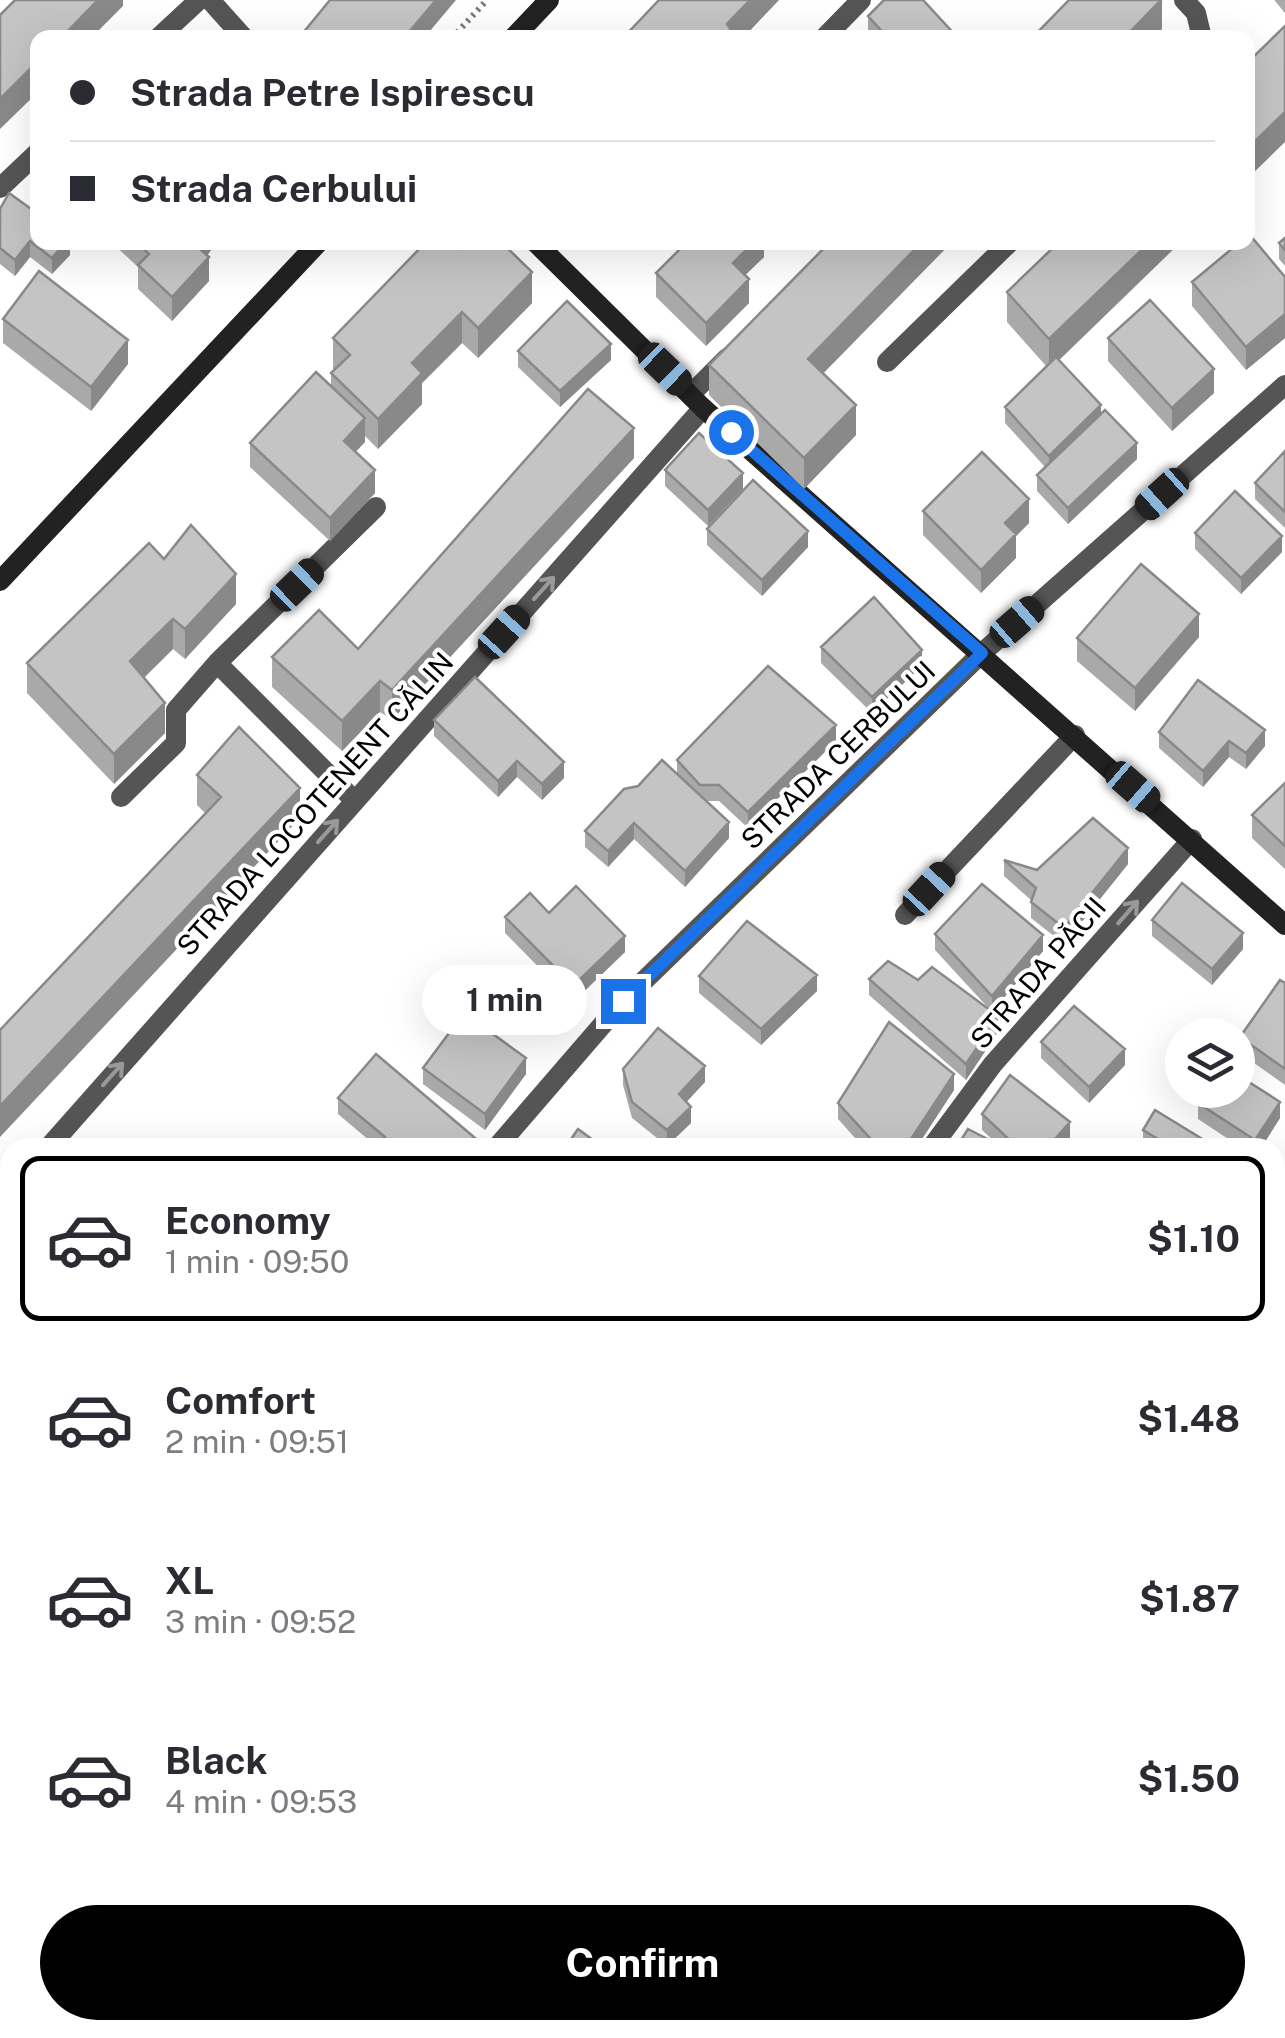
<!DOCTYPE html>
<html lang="en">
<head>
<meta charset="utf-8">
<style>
  body { margin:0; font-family:"Public Sans",sans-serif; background:#f7f7f7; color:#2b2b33; height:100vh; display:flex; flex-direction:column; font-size:38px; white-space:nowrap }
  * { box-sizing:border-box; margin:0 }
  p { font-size:32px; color:#7c7c81 }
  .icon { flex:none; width:55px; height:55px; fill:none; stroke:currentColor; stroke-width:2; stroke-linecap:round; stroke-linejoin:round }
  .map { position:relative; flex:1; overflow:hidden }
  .panel { position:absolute; left:0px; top:1138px; width:1285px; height:902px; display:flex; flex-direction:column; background:#fff; border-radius:30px 30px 0 0; box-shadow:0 10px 40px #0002 }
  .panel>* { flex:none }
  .top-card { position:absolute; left:30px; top:30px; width:1225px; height:220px; border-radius:20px; box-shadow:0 10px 40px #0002; display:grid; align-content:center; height:220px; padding:0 40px; background:#fff }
  .controls { position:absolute; left:1165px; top:1018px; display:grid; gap:20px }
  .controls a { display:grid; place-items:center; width:90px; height:90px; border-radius:50%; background:#fff; box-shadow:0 10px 40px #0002; font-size:50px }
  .end { position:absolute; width:45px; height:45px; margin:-22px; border:12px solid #1a73e8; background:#fff; box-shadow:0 0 0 5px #fff }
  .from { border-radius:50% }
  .bubble { position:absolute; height:70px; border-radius:35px; background:#fff; box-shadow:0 10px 40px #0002; font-size:32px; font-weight:700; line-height:70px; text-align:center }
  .car { position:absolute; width:30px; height:60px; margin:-30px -15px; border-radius:12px; box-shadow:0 0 8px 2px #0007; background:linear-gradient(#222 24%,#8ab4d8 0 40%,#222 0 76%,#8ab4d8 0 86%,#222 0) }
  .top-card b { display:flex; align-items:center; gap:35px; height:95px; font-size:38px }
  .top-card b+b { border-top:2px solid #e1e1e2 }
  .top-card i { width:25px; height:25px; background:#2b2b33 }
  ul { padding:18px 0 0; list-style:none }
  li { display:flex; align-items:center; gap:30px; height:165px; margin:0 20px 15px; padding:0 20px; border:5px solid transparent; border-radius:20px }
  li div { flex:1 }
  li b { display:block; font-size:38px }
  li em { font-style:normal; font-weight:700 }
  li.on { border-color:#000 }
  li>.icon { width:90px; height:90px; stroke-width:1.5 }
  .button { display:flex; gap:20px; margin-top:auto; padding:20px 40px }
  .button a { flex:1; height:115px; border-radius:60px; background:#000; color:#fff; font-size:40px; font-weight:700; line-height:115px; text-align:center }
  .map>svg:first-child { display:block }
  .green { fill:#dcdcdc }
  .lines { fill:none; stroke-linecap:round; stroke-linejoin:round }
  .primary-casing { stroke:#dbdbdb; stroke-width:29 }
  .path { stroke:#777; stroke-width:6; stroke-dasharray:2.5 5; stroke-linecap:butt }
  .lane { stroke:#555; stroke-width:20 }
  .street { stroke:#555; stroke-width:20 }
  .secondary { stroke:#222; stroke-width:20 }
  .primary { stroke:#000; stroke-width:25 }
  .wall { fill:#a9a9a9 }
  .shaded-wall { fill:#898989 }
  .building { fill:#c4c4c4; stroke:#898989; stroke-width:2.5 }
  .oneway { stroke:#999 }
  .route { stroke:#1a73e8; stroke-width:12 }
  .labels { text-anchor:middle; stroke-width:8; stroke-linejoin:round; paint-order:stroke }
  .street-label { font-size:28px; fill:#000; stroke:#fff }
</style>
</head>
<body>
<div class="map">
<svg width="1285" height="2038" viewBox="0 0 1285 2038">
  <rect width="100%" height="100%" fill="#fff"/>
  <path class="green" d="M 399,2030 L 750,2030 L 740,2038 L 404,2038 Z"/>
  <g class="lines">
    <defs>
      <path id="primary" d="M 1275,1203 L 1285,1190
        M 1275,1245 L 1285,1229
        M 790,2038 L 798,2030
        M 827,2038 L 835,2030"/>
    </defs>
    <use href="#primary" class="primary-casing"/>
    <path class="path" d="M 452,38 L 487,0
      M 554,2030 L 560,2038
      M 547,2038 L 549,2030"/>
    <path class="lane" d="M 905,915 L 1075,735
      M 1275,1434 L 1285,1441
      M 1275,1626 L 1285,1603
      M 1275,1636 L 1285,1657
      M 1275,1996 L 1285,1987"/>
    <path class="street" d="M 210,0 L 244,38
      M 1184,0 L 1196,13 L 1202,38
      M 158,38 L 199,0
      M 824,38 L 861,0
      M 0,188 L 38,152
      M 887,362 L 1010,242
      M 691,394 L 727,358
      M 217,663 L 376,507
      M 121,797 L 176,743 L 176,710 L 217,663 L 355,801
      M 48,1148 L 703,408
      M 496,1148 L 623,1001 L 982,653 L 1285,385
      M 931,1148 L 993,1064 L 1192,839
      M 0,1202 L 10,1191
      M 114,2038 L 117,2030"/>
    <path class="secondary" d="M 513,38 L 549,0
      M 535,242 L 703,408 L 1285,925
      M 0,581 L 319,242
      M 0,1505 L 10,1520
      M 359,2030 L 364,2038"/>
    <use href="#primary" class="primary"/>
  </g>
  <path class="wall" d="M 1275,0 L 1285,0 L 1285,13 L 1275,1 Z
    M 868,16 L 958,38 L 868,38 Z
    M 0,209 L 70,242 L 70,255 L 52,274 L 30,257 L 15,276 L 0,264 Z
    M 1285,238 L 1285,266 L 1279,259 L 1279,243 Z
    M 111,242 L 217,242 L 207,256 L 209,281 L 172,321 L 138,289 L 138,267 Z
    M 592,242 L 609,242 L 601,250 Z
    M 764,242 L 764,257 L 745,275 L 749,303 L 706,346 L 656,297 L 656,273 Z
    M 830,242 L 952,242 L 823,373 L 856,435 L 804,489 L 709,395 L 709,365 Z
    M 1059,242 L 1059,360 L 1137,459 L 1068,524 L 1037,491 L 1037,475 L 1045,467 L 1005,423 L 1005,407 L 1047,367 L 1007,322 L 1007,292 Z
    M 459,249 L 532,303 L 478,358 L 462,343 L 422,383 L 422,404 L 378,449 L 365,436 L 365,442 L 356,451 L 375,493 L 330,541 L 250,467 L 250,443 L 331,387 L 331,373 L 335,370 L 333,369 L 333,338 Z
    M 1285,277 L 1285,338 L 1246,370 L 1192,306 L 1192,282 Z
    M 3,319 L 128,364 L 91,411 L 3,343 Z
    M 1108,338 L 1214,393 L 1172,431 L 1108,361 Z
    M 518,351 L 611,360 L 560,407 L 518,367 Z
    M 1285,451 L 1285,528 L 1255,499 L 1255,483 Z
    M 634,458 L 392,720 L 380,712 L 342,751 L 272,687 L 272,657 L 358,649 Z
    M 665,470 L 743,489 L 708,526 L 665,486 Z
    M 923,511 L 1029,523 L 1016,536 L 1016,558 L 981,593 L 923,535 Z
    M 707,529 L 808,547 L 762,596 L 707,545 Z
    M 1195,533 L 1282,552 L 1241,594 L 1195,549 Z
    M 164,559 L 236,604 L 185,659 L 173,649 L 144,678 L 165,733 L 114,784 L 27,693 L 27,663 Z
    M 1199,637 L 1135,711 L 1077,661 L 1077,638 Z
    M 821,647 L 922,666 L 872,713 L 821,663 Z
    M 434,720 L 564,778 L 542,800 L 517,777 L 498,797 L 434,736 Z
    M 1159,732 L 1265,746 L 1246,769 L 1229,757 L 1203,787 L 1159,748 Z
    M 836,741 L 748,828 L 719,801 L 707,801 L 729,838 L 685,887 L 634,839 L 608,867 L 585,847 L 585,831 L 638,786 L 677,774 L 677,760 Z
    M 197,775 L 300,818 L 205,813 L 197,805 Z
    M 1285,783 L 1285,869 L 1252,838 L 1252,815 Z
    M 1004,860 L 1037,870 L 1128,864 L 1064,944 L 1031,918 L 1031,900 L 1004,876 Z
    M 549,913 L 625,952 L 573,1002 L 505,933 L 505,917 Z
    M 1152,920 L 1243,949 L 1212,985 L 1152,936 Z
    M 935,934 L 1043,951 L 992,1012 L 998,1032 L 966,1080 L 869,995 L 869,979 L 918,980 L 992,1012 L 935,950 Z
    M 699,976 L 817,991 L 761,1045 L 699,993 Z
    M 1285,983 L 1285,1085 L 1240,1053 L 1240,1037 Z
    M 1041,1042 L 1125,1065 L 1089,1103 L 1041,1058 Z
    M 423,1068 L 526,1074 L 485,1130 L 423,1084 Z
    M 623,1069 L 705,1082 L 686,1102 L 691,1123 L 667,1146 L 632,1118 L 623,1085 Z
    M 954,1090 L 916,1148 L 864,1148 L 838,1119 L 838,1103 Z
    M 338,1098 L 475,1148 L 377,1147 L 338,1114 Z
    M 1198,1103 L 1280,1118 L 1261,1148 L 1242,1148 L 1198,1119 Z
    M 982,1114 L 1070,1138 L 1061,1148 L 956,1148 L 995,1142 L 982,1130 Z
    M 1143,1130 L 1217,1148 L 1146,1148 L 1143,1146 Z
    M 10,1203 L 10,1426 L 0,1411 L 0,1214 Z
    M 0,1621 L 10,1633 L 10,1904 L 0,1914 Z
    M 1275,1661 L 1285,1671 L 1285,1846 L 1275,1835 Z
    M 157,2030 L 322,2030 L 327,2038 L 163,2038 Z
    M 1059,2030 L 1126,2030 L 1132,2038 L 1066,2038 Z"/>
  <path class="shaded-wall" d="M 98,0 L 123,0 L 123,6 L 91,38 L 61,38 Z
    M 436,0 L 456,0 L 424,38 L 404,38 Z
    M 750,0 L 779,0 L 743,38 L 727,38 L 727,24 Z
    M 1162,0 L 1162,29 L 1154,38 L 1124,38 Z
    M 38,61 L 38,92 L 0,129 L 0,99 Z
    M 1285,112 L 1285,142 L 1248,178 L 1248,148 Z
    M 30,241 L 30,257 L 15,276 L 15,260 Z
    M 66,242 L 70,242 L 70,255 L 52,274 L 52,258 Z
    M 202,242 L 217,242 L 202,261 Z
    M 754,242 L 764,242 L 764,257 L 733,287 L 733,263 Z
    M 922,242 L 952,242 L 808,389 L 808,359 Z
    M 1150,242 L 1181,242 L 1049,370 L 1049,339 Z
    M 209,257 L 209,281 L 172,321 L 172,297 Z
    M 532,272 L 532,303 L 478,358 L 478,328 Z
    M 749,279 L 749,303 L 706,346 L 706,323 Z
    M 462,312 L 462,343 L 422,383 L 422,404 L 378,449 L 378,419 L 412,363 Z
    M 1285,314 L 1285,338 L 1246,370 L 1246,347 Z
    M 128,340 L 128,364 L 91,411 L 91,387 Z
    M 611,344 L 611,360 L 560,407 L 560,391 Z
    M 1214,369 L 1214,393 L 1172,431 L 1172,408 Z
    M 856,405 L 856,435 L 804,489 L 804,458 Z
    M 1101,405 L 1101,421 L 1049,472 L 1049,456 Z
    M 365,418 L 365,442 L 344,464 L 344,441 Z
    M 634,428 L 634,458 L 392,720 L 392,690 Z
    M 1137,443 L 1137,459 L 1068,524 L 1068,508 Z
    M 375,470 L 375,493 L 330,541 L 330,518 Z
    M 743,473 L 743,489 L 708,526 L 708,510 Z
    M 1029,499 L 1029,523 L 1016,536 L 1016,558 L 981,593 L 981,570 L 1005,523 Z
    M 808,531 L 808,547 L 762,596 L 762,580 Z
    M 1282,536 L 1282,552 L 1241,594 L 1241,578 Z
    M 236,574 L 236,604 L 185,659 L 185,629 Z
    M 1199,614 L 1199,637 L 1135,711 L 1135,688 Z
    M 173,619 L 173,649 L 130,691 L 130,661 Z
    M 922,650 L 922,666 L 872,713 L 872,697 Z
    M 380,681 L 380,712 L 342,751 L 342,721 Z
    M 165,703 L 165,733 L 114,784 L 114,754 Z
    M 836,725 L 836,741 L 748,828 L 748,812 Z
    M 1265,730 L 1265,746 L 1246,769 L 1246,753 Z
    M 1229,741 L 1229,757 L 1203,787 L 1203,771 Z
    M 517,761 L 517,777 L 498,797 L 498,781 Z
    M 564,762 L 564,778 L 542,800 L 542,784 Z
    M 300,788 L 300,818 L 0,1137 L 0,1106 Z
    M 729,822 L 729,838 L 685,887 L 685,871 Z
    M 634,823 L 634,839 L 608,867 L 608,851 Z
    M 1128,848 L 1128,864 L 1064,944 L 1064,928 Z
    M 1243,933 L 1243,949 L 1212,985 L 1212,969 Z
    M 1043,935 L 1043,951 L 992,1012 L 992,996 Z
    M 625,936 L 625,952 L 573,1002 L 573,986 Z
    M 817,975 L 817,991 L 761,1045 L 761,1029 Z
    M 998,1016 L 998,1032 L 966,1080 L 966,1064 Z
    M 1125,1049 L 1125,1065 L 1089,1103 L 1089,1087 Z
    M 526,1058 L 526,1074 L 485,1130 L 485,1114 Z
    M 705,1066 L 705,1082 L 679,1110 L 679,1094 Z
    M 954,1074 L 954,1090 L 916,1148 L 905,1148 Z
    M 1280,1102 L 1280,1118 L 1261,1148 L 1255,1148 L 1255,1140 Z
    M 691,1107 L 691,1123 L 667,1146 L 667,1130 Z
    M 1070,1122 L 1070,1138 L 1061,1148 L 1047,1148 Z
    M 1285,1513 L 1285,1529 L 1275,1542 L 1275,1526 Z
    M 10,1862 L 10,1904 L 0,1914 L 0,1873 Z
    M 1285,1911 L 1285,1952 L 1275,1960 L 1275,1918 Z
    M 203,2030 L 233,2030 L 233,2038 L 191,2038 Z"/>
  <path class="building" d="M 15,0 L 98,0 L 61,38 L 38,38 L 38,61 L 0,99 L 0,15 Z
    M 330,0 L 436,0 L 404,38 L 308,38 L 303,33 Z
    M 659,0 L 750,0 L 727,24 L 733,33 L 728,38 L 623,38 Z
    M 884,0 L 923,0 L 958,38 L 888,38 L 868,16 Z
    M 1069,0 L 1161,0 L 1124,38 L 1032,38 Z
    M 1285,26 L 1285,112 L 1248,148 L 1248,62 Z
    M 9,193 L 38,214 L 38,242 L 66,242 L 52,258 L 30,241 L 15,260 L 0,248 L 0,209 Z
    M 1250,235 L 1285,277 L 1285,314 L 1246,347 L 1192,282 L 1240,242 L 1248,242 L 1248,236 Z
    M 1285,238 L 1285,250 L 1279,243 Z
    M 136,242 L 192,242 L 209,257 L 172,297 L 138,265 L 149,254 Z
    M 426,242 L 452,242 L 459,249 L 465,242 L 501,242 L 532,272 L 478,328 L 462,312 L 412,363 L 422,373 L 378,419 L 331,373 L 350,355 L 333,338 Z
    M 687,242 L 754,242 L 733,263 L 749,279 L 706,323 L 656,273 Z
    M 830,242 L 922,242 L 808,359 L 856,405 L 804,458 L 709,365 Z
    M 1059,242 L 1150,242 L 1049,339 L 1007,292 Z
    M 39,271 L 128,340 L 91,387 L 3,319 Z
    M 1150,300 L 1214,369 L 1172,408 L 1108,338 Z
    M 567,301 L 611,344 L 560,391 L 518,351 Z
    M 1056,357 L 1101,405 L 1049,456 L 1005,407 Z
    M 316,372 L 365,418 L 344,441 L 375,470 L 330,518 L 250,443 Z
    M 588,389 L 634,428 L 392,690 L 380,681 L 342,721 L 272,657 L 319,610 L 358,649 Z
    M 1105,410 L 1137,443 L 1068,508 L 1037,475 Z
    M 699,433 L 743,473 L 708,510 L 665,470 Z
    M 1285,451 L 1285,512 L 1255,483 Z
    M 982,452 L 1029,499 L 1005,523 L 1016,534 L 981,570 L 923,511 Z
    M 753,480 L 808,531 L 762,580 L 707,529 Z
    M 1235,491 L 1282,536 L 1241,578 L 1195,533 Z
    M 191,525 L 236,574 L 185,629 L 173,619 L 130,661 L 165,703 L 114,754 L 27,663 L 149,543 L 164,559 Z
    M 1141,564 L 1199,614 L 1135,688 L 1077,638 Z
    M 874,597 L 922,650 L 872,697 L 821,647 Z
    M 768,666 L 836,725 L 748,812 L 719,785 L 700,785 L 677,760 Z
    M 475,677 L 564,762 L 542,784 L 517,761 L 498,781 L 434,720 Z
    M 1198,680 L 1265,730 L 1246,753 L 1229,741 L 1203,771 L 1159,732 Z
    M 239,727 L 300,788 L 0,1106 L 0,1030 L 221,797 L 197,775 Z
    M 662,760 L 729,822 L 685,871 L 634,823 L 608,851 L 585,831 L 624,789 L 638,786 Z
    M 1285,783 L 1285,846 L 1252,815 Z
    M 1093,818 L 1128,848 L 1064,928 L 1031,902 L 1036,888 L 1004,860 L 1037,870 Z
    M 1182,883 L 1243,933 L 1212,969 L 1152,920 Z
    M 982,884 L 1043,935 L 992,996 L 935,934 Z
    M 576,886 L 625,936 L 573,986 L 505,917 L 530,893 L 549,913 Z
    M 747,921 L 817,975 L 761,1029 L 699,976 Z
    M 888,961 L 918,980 L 932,967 L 998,1016 L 966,1064 L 869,979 Z
    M 1280,980 L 1285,983 L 1285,1069 L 1240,1037 Z
    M 1074,1006 L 1125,1049 L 1089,1087 L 1041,1042 Z
    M 464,1013 L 526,1058 L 485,1114 L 423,1068 Z
    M 889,1022 L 954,1074 L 905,1148 L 879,1148 L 838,1103 Z
    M 658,1028 L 705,1066 L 679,1094 L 691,1107 L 667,1130 L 632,1102 L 623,1069 Z
    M 376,1054 L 475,1138 L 467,1148 L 376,1148 L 385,1137 L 338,1098 Z
    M 1010,1075 L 1070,1122 L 1047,1148 L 1018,1148 L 982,1114 Z
    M 1238,1075 L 1280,1102 L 1255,1140 L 1198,1103 L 1206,1090 L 1238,1090 Z
    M 1155,1110 L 1217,1148 L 1173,1148 L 1143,1130 Z
    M 578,1129 L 604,1148 L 565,1148 Z
    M 968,1129 L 1005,1148 L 956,1148 Z
    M 10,1203 L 10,1395 L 0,1381 L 0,1214 Z
    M 1275,1475 L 1285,1482 L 1285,1513 L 1275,1526 Z
    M 0,1621 L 10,1633 L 10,1862 L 0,1873 L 0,1766 L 7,1759 L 0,1749 Z
    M 1275,1661 L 1285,1671 L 1285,1804 L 1275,1793 L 1275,1774 L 1283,1767 L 1275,1759 Z
    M 1275,1846 L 1285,1858 L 1285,1911 L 1275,1918 Z
    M 1285,2006 L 1285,2038 L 1255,2038 L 1252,2035 L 1258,2030 L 1275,2030 L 1275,2015 Z
    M 186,2030 L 203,2030 L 191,2037 Z
    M 246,2030 L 322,2030 L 327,2038 L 252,2038 Z
    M 1072,2030 L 1126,2030 L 1132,2038 L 1078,2038 Z
    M 1161,2030 L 1173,2030 L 1179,2038 L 1151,2038 Z"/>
  <defs><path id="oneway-shaft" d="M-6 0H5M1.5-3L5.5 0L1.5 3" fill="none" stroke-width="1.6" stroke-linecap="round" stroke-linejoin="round" transform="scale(2.5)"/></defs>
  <g class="oneway">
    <use href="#oneway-shaft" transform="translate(544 588) rotate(-48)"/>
    <use href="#oneway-shaft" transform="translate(328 831) rotate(-48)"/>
    <use href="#oneway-shaft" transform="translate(1128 912) rotate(-49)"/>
    <use href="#oneway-shaft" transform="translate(113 1074) rotate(-48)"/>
  </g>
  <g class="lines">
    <path class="route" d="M 623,1001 L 982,653 L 731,432"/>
  </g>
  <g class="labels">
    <g class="street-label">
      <text transform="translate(838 755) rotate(-44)" y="10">STRADA CERBULUI</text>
      <text transform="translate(315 804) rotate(-48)" y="10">STRADA LOCOTENENT CĂLIN</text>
      <text transform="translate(1038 973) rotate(-49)" y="10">STRADA PĂCII</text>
    </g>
  </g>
</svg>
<div class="controls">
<a><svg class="icon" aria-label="layers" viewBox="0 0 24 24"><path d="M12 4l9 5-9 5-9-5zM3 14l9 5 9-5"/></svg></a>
</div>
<i class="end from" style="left:731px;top:432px"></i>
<i class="end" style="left:623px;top:1001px"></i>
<div class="bubble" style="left:422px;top:965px;width:165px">1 min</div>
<i class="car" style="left:665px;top:369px;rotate:134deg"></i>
<i class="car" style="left:1162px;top:494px;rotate:228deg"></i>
<i class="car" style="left:297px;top:585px;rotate:46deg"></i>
<i class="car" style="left:1017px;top:622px;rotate:49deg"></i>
<i class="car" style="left:504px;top:632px;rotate:42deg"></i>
<i class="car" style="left:1133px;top:787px;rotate:131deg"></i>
<i class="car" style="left:929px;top:889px;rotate:43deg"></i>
<div class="top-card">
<b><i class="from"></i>Strada Petre Ispirescu</b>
<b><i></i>Strada Cerbului</b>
</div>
<section class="panel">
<ul>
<li class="on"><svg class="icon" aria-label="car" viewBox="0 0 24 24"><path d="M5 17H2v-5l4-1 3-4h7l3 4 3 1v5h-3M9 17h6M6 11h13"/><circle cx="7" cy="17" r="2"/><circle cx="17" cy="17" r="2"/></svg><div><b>Economy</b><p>1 min · 09:50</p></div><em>$1.10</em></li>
<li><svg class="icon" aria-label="car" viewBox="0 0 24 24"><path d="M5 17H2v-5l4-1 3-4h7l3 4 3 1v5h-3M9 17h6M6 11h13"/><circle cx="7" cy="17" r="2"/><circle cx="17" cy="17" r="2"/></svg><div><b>Comfort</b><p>2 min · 09:51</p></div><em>$1.48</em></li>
<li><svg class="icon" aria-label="car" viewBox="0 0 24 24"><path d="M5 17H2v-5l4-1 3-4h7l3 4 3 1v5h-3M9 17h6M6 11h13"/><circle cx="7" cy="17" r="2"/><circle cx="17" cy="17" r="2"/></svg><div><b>XL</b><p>3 min · 09:52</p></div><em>$1.87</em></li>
<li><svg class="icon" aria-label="car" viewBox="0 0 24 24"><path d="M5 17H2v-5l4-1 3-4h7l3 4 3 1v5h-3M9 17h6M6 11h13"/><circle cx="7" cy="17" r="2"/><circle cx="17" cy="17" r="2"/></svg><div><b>Black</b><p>4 min · 09:53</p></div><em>$1.50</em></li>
</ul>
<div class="button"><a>Confirm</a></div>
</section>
</div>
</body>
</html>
